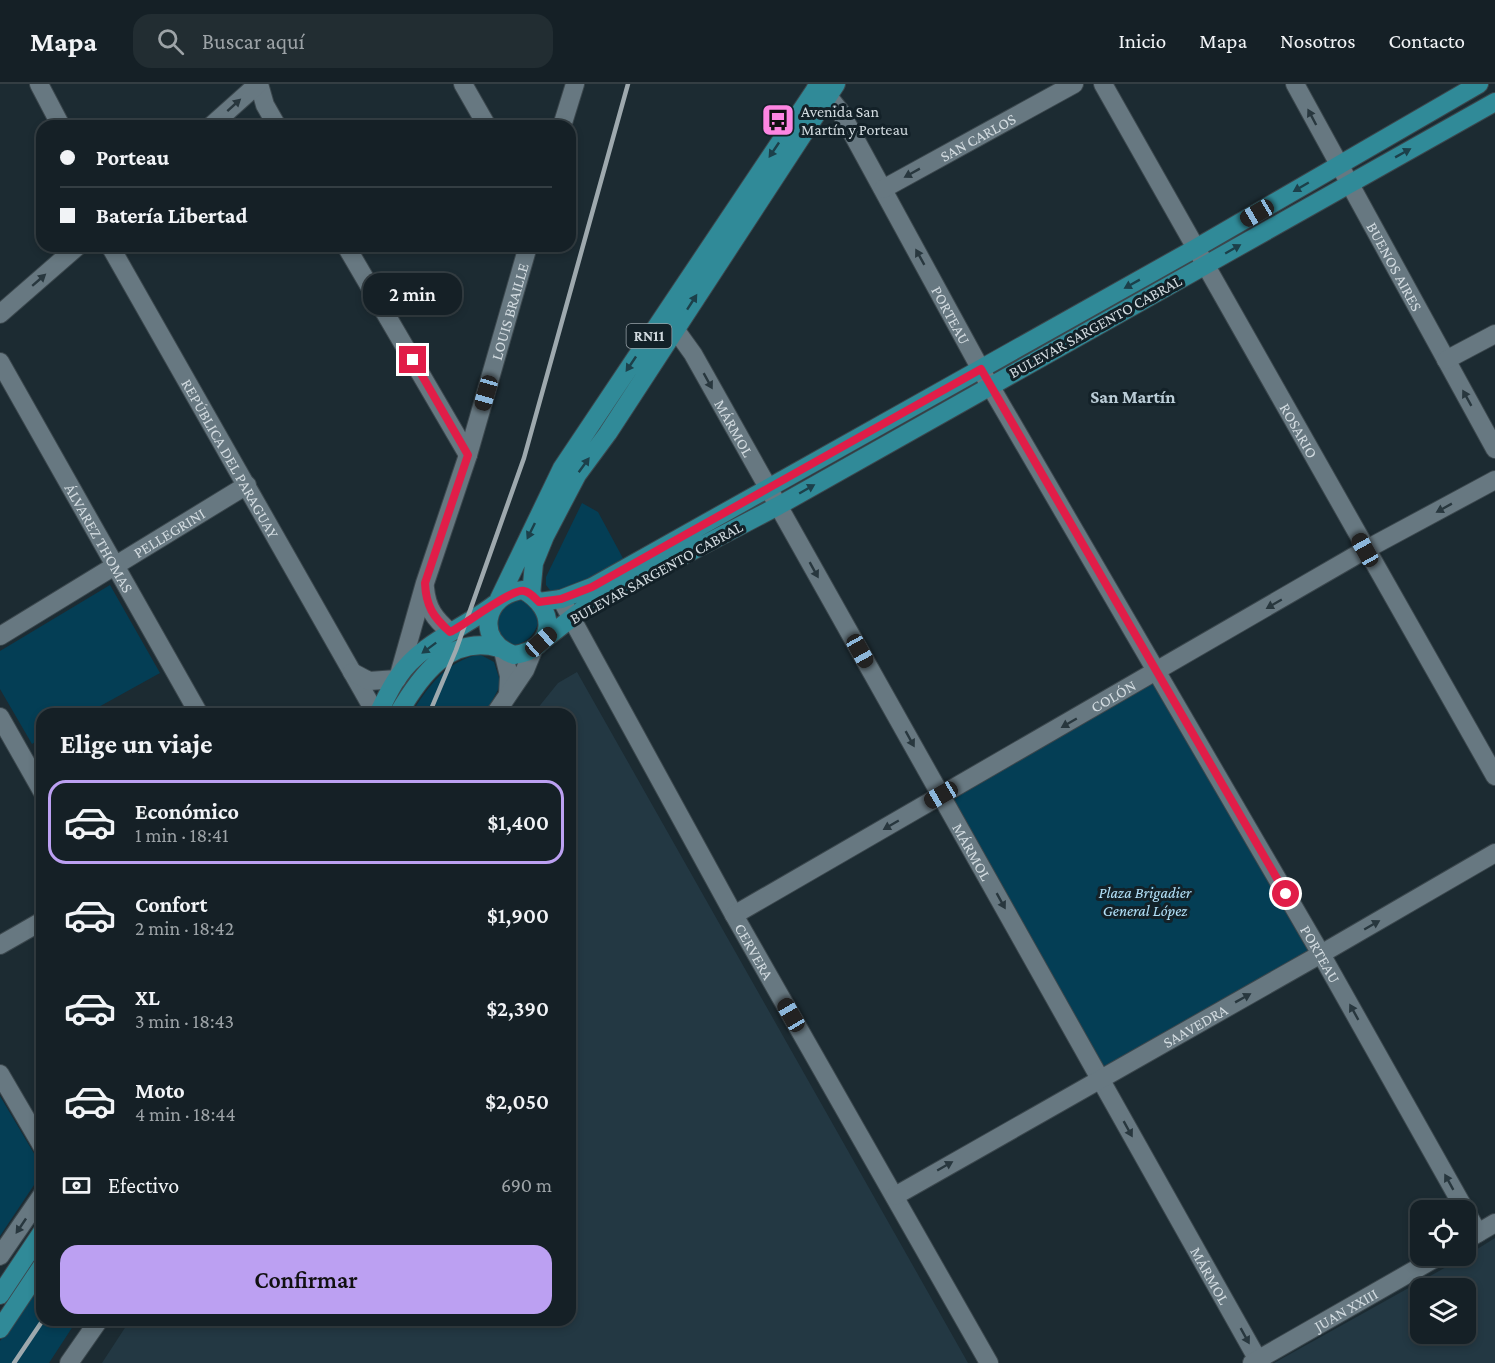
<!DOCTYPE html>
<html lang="es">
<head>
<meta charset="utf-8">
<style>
  body { margin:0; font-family:"Crimson Pro",serif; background:#222d32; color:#f1f3f6; height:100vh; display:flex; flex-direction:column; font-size:22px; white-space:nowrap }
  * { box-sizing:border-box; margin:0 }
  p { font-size:20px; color:#9da3a7 }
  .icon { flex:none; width:33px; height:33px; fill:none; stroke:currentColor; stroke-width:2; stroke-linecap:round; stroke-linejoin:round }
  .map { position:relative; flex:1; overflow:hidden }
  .panel { position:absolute; left:36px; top:624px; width:540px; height:618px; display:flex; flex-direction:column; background:#152026; border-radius:18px; box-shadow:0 3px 9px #0003,0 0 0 2px #343e43 }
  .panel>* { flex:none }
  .top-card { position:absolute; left:36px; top:36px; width:540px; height:132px; border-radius:18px; box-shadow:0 3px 9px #0003,0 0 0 2px #343e43; display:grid; align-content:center; height:132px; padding:0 24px; background:#152026 }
  .tools { position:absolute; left:1410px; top:1116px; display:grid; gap:12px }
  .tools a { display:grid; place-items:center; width:66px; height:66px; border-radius:12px; background:#152026; box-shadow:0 3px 9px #0003,0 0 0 2px #343e43; font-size:30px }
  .end { position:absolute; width:27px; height:27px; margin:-14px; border:8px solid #e11d48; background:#fff; box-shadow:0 0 0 3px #fff }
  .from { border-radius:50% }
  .bubble { position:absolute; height:42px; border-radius:18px; background:#152026; box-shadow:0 3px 9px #0003,0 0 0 2px #343e43; font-size:20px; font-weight:600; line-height:42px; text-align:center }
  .car { position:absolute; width:18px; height:36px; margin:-18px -9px; border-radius:8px; box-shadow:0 0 4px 2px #0007; background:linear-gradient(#222 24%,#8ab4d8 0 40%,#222 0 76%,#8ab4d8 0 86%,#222 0) }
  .top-card b { display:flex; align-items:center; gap:21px; height:57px; font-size:22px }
  .top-card b+b { border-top:2px solid #343e43 }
  .top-card i { width:15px; height:15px; background:#f1f3f6 }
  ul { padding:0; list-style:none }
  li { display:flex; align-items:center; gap:18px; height:84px; margin:0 12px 9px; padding:0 12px; border:3px solid transparent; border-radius:18px }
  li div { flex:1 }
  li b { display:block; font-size:22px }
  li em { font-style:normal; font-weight:600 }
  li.active { border-color:#bca0f2 }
  li>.icon { width:54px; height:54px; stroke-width:1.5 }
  h2 { padding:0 24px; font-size:27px; line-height:72px }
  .pay { display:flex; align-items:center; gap:15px; height:66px; padding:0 24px; font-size:22px }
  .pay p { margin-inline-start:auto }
  .primary-button { display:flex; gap:12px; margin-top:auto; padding:12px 24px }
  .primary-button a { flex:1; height:69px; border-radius:18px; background:#bca0f2; color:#111; font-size:24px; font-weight:600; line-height:69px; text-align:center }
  header { display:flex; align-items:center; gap:36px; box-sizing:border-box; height:84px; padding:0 30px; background:#152026; border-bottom:2px solid #343e43 }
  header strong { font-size:28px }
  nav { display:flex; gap:33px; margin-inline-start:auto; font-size:21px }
  .search { width:420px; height:54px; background:#222d32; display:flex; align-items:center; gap:15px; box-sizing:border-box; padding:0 21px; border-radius:18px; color:#9da3a7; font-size:22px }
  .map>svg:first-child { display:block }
  .built { fill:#233843; fill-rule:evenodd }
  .green { fill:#043e55 }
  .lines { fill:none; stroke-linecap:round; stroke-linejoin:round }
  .minor-casing { stroke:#3b474d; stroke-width:20 }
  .major-casing { stroke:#3b474d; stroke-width:20 }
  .minor { stroke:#677881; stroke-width:18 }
  .major { stroke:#308a98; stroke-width:18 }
  .rail { stroke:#9ea9ae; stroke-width:4.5 }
  .oneway { fill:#28373e }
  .oneway2 { fill:#1c404a }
  .route { stroke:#e11d48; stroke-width:8 }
  .labels { text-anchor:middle; stroke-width:6; stroke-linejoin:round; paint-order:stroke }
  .shield { fill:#132128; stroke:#98a2a8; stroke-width:1.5 }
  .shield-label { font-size:15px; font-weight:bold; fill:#d1dadf }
  .poi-label { font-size:16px; fill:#d1dadf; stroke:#132128; text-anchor:start }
  .street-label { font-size:16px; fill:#d1dadf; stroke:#132128 }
  .park-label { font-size:16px; font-style:italic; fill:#b2e0f8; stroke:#132128 }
  .neighbourhood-label { font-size:18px; font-weight:bold; fill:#baccd6; stroke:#132128 }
</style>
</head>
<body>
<header>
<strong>Mapa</strong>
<div class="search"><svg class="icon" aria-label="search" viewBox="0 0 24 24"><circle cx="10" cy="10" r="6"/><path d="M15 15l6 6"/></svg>Buscar aquí</div>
<nav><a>Inicio</a><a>Mapa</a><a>Nosotros</a><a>Contacto</a></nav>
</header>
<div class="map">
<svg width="1495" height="1279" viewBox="0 0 1495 1279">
  <rect width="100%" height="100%" fill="#1c2b32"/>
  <path class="built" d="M 577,588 L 968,1279 L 102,1279 L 130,1236 L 570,1236 L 570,630 L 533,630 L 558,599 Z
    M 1495,1154 L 1495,1279 L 1274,1279 L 1466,1172 ZM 1420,1204 L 1466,1204 L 1466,1250 L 1420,1250 Z"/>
  <path class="green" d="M 582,419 L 598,428 L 625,478 L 586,501 L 553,510 L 546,501 L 546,493 Z
    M 110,501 L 160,589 L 86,630 L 42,630 L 42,654 L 32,660 L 0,605 L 0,567 Z
    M 515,515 L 530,519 L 540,532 C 536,549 530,558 512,562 L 496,548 C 498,531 501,525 515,515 Z
    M 479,570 L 494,578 L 501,600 L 485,630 L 411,630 C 429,601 445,579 479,570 Z
    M 1156,589 L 1321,870 L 1100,994 L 941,711 Z
    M 0,1012 L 42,1083 L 42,1089 L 0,1152 Z
    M 42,1199 L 42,1236 L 77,1236 L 49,1279 L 0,1279 L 0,1257 Z"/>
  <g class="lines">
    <defs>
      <g id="minor">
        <path d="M 39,0 L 61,42"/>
        <path d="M 259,0 L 265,21 L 277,42"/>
        <path d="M 463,0 L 487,42"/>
        <path id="s1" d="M 1103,0 L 1495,692"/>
        <path id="s2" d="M 1295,0 L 1495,365"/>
        <path id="s3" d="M 816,4 L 828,12 L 840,27 L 985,293 L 1321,870 L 1478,1149"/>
        <path d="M 211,42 L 258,0"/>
        <path d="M 562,42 L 575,0"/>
        <path id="s4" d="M 883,105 L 1074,0"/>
        <path id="s5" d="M 110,162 L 376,630"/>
        <path d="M 346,162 L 468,371"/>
        <path d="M 0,230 L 78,162"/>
        <path id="s6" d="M 664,239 L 675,245 L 693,270 L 1258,1276"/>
        <path d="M 1446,276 L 1495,250"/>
        <path id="s7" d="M 0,278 L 199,630"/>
        <path d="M 425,504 C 427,525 435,535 450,548"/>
        <path id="s8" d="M 561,515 L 734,831 L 989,1279"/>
        <path id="s9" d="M 0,552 L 247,401"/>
        <path d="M 503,567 L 509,592 L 508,610"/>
        <path d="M 352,588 L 369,597 L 397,595"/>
        <path id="s10" d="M 399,591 L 425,499 L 468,371 L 528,162"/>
        <path d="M 495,630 L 525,586 L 534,564"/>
        <path d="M 0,633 L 42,707"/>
        <path id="s11" d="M 734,831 L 1365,466 L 1495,396"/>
        <path d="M 0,861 L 42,837"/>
        <path d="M 0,990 L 42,1062"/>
        <path id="s12" d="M 895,1112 L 1321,870 L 1495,769"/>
        <path d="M 1466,1156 L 1495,1139"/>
        <path d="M 0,1172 L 42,1111"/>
        <path d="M 69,1279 L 99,1236"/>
        <path id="s13" d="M 1252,1279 L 1439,1172"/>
      </g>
      <path id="major" d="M 523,506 C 558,525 556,565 514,571 C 474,557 484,510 523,506 Z
        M 531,511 L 534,479 L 545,452 L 577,391 L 608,349 L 836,0
        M 499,515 L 562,384 L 819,0
        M 539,518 L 561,515 L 592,503 L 1196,164 L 1479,0
        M 541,558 L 587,522 L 778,422 L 1495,18
        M 378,630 C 384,618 390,604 398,593 C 421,559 464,544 495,520
        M 398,630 C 420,592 450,550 499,564
        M 0,1211 L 42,1148
        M 0,1245 L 42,1182"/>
    </defs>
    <use href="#minor" class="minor-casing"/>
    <use href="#major" class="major-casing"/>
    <use href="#minor" class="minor"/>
    <use href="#major" class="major"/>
    <path class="rail" d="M 429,630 L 456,566 L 524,374 L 628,0
      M 14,1279 L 43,1236"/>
  </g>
  <defs><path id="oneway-solid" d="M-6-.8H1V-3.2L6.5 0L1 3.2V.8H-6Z" transform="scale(1.5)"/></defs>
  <g class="oneway">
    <use href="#oneway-solid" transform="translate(234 21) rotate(-42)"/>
    <use href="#oneway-solid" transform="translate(1312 33) rotate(-118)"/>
    <use href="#oneway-solid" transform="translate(912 89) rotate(151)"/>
    <use href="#oneway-solid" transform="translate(920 173) rotate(-119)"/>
    <use href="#oneway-solid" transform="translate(39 196) rotate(-41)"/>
    <use href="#oneway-solid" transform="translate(708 297) rotate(61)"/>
    <use href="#oneway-solid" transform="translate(1467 314) rotate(-119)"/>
    <use href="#oneway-solid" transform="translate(1444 424) rotate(151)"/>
    <use href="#oneway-solid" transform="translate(814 486) rotate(61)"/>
    <use href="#oneway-solid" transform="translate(1274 520) rotate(150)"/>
    <use href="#oneway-solid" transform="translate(1069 639) rotate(150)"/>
    <use href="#oneway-solid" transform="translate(910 655) rotate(61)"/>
    <use href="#oneway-solid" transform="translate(891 741) rotate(150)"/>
    <use href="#oneway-solid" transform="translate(1001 817) rotate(61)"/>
    <use href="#oneway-solid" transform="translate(1372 841) rotate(-30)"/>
    <use href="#oneway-solid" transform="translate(1243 914) rotate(-29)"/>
    <use href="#oneway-solid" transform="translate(1354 928) rotate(-119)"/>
    <use href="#oneway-solid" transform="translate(1128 1045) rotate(61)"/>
    <use href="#oneway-solid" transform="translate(945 1082) rotate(-30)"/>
    <use href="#oneway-solid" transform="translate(1449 1098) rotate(-119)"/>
    <use href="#oneway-solid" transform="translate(21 1142) rotate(124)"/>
    <use href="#oneway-solid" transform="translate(1245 1252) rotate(61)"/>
  </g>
  <g class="oneway2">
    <use href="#oneway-solid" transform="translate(774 66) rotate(124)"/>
    <use href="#oneway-solid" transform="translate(1403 69) rotate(-29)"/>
    <use href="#oneway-solid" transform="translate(1301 103) rotate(150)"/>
    <use href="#oneway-solid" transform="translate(1233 165) rotate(-30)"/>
    <use href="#oneway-solid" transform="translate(1132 200) rotate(151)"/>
    <use href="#oneway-solid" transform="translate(692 218) rotate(-57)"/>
    <use href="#oneway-solid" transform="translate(631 280) rotate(124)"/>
    <use href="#oneway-solid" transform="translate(584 381) rotate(-54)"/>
    <use href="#oneway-solid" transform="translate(807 405) rotate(-30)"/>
    <use href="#oneway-solid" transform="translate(531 447) rotate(116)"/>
    <use href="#oneway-solid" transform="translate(429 564) rotate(143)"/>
  </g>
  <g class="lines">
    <path class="route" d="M 413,276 L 468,371 L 425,499 C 426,522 433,533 450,548 C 465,541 512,504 524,507 C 530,508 535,514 539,518 L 561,515 L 592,503 L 981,285 L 1286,810"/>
  </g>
  <defs>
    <symbol id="bus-square" viewBox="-11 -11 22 22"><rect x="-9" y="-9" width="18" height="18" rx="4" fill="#fd86e2" stroke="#132128"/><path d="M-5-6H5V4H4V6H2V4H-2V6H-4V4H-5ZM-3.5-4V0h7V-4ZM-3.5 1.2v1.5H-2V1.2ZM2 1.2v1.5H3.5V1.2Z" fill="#111"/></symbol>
  </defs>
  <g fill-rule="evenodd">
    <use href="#bus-square" x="759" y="17" width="38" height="38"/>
  </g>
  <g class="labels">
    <rect class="shield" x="626.5" y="240" width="45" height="24" rx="4.5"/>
    <g class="shield-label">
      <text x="649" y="257">RN11</text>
    </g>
    <g class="poi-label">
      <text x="801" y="33">Avenida San<tspan x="801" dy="18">Martín y Porteau</tspan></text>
    </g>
    <g class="street-label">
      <text dy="6" stroke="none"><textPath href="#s4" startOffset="108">SAN CARLOS</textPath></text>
      <text dy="6" stroke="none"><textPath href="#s2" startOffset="208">BUENOS AIRES</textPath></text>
      <text dy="6" stroke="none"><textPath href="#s10" startOffset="380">LOUIS BRAILLE</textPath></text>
      <text dy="6" stroke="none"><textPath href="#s3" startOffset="266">PORTEAU</textPath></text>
      <text transform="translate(1095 242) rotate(-29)" y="6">BULEVAR SARGENTO CABRAL</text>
      <text dy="6" stroke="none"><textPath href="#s6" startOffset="128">MÁRMOL</textPath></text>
      <text dy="6" stroke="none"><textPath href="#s1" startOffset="398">ROSARIO</textPath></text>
      <text dy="6" stroke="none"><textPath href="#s5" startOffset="244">REPÚBLICA DEL PARAGUAY</textPath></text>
      <text dy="6" stroke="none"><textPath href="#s9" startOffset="198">PELLEGRINI</textPath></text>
      <text dy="6" stroke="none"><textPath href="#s7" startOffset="202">ÁLVAREZ THOMAS</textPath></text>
      <text transform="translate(656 488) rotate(-29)" y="6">BULEVAR SARGENTO CABRAL</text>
      <text dy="6" stroke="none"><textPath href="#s11" startOffset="438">COLÓN</textPath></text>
      <text dy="6" stroke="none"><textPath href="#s6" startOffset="614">MÁRMOL</textPath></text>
      <text dy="6" stroke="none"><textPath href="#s8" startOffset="402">CERVERA</textPath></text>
      <text dy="6" stroke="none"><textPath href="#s3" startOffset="1004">PORTEAU</textPath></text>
      <text dy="6" stroke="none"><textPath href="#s12" startOffset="345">SAAVEDRA</textPath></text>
      <text dy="6" stroke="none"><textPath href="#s6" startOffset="1100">MÁRMOL</textPath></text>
      <text dy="6" stroke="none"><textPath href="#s13" startOffset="108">JUAN XXIII</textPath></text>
    </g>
    <g class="park-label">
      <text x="1145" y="814">Plaza Brigadier<tspan x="1145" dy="18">General López</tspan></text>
    </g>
    <g class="neighbourhood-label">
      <text x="1133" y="319">San Martín</text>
    </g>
  </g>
</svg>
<div class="tools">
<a><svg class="icon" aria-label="locate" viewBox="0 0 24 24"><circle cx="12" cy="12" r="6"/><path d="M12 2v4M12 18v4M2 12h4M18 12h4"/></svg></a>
<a><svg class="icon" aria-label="layers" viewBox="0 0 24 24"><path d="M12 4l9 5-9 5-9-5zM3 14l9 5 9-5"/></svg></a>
</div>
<i class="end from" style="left:1286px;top:810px"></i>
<i class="end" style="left:413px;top:276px"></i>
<div class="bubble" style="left:363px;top:189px;width:99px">2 min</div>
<i class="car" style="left:1257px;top:129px;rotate:240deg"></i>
<i class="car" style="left:486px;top:309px;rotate:196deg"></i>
<i class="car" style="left:1365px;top:466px;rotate:331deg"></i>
<i class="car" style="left:541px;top:558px;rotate:49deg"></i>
<i class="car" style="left:860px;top:567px;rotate:151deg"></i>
<i class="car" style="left:941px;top:711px;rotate:240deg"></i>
<i class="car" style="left:791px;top:931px;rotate:330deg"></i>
<div class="top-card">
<b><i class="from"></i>Porteau</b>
<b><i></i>Batería Libertad</b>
</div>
<section class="panel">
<h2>Elige un viaje</h2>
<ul>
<li class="active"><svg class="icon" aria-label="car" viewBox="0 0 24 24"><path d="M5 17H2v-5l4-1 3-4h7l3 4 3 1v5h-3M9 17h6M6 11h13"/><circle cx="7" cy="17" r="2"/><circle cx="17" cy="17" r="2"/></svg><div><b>Económico</b><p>1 min · 18:41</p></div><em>$1,400</em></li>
<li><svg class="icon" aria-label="car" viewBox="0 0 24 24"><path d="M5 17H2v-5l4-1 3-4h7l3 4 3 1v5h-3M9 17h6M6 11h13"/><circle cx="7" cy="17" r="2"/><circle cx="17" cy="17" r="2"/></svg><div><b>Confort</b><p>2 min · 18:42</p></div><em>$1,900</em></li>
<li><svg class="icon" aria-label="car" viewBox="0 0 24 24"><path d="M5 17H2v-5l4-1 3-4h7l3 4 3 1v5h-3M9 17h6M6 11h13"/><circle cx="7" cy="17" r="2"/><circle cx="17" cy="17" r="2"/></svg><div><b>XL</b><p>3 min · 18:43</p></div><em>$2,390</em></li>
<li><svg class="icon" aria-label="car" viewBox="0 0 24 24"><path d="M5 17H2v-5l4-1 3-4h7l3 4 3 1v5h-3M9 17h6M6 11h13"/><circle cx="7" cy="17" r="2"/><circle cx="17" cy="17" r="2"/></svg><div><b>Moto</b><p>4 min · 18:44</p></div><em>$2,050</em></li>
</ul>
<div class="pay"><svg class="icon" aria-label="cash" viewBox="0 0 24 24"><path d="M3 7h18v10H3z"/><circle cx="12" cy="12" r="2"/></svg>Efectivo<p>690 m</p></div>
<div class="primary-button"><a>Confirmar</a></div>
</section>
</div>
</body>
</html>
